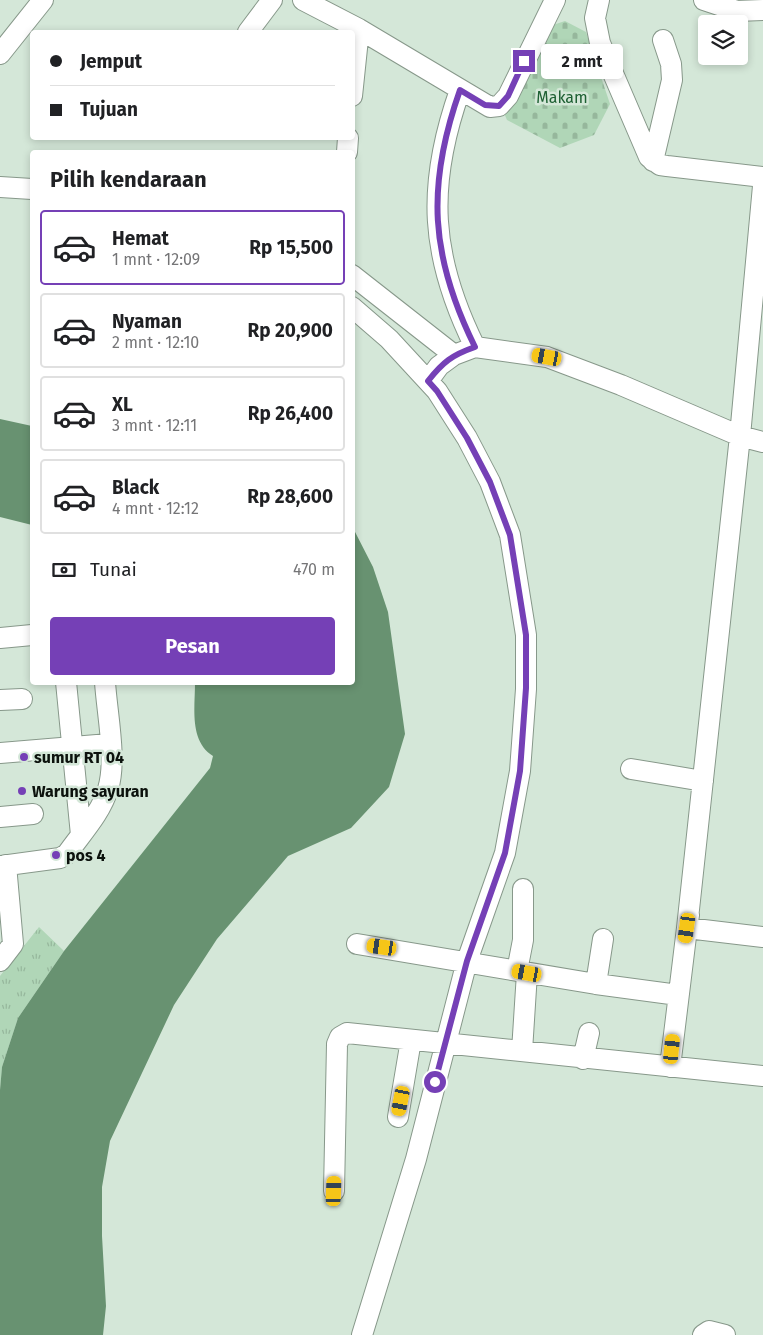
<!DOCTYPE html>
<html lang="id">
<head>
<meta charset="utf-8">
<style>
  body { margin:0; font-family:"Fira Sans",sans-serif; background:#f6f6f6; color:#202124; height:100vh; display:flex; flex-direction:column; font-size:19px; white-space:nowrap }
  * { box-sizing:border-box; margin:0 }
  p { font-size:16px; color:#757577 }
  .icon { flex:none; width:28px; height:28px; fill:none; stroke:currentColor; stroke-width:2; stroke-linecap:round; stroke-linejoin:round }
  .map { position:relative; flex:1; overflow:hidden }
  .panel { position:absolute; left:30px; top:150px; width:325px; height:535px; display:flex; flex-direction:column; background:#fff; border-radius:5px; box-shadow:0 2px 8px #0003 }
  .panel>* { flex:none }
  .guide { position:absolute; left:30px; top:30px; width:325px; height:110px; border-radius:5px; box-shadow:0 2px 8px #0003; display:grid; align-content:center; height:110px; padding:0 20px; background:#fff }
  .tools { position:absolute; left:698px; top:15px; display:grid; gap:10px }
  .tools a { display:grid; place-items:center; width:50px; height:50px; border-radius:5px; background:#fff; box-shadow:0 2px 8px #0003; font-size:25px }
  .end { position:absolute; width:22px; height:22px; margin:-11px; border:6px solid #7540b6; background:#fff; box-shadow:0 0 0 2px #fff }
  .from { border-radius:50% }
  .bubble { position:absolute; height:35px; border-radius:5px; background:#fff; box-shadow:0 2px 8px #0003; font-size:16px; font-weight:700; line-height:35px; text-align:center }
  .car { position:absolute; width:15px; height:30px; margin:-15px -8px; border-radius:6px; box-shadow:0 0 4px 1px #0007; background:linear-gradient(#f5c518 24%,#345 0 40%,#f5c518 0 76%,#345 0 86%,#f5c518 0) }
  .guide b { display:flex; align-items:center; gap:18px; height:48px; font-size:19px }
  .guide b+b { border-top:1px solid #e0e0e0 }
  .guide i { width:12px; height:12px; background:#202124 }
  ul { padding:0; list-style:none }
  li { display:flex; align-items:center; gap:15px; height:75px; margin:0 10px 8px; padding:0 10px; border:2px solid #e0e0e0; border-radius:5px }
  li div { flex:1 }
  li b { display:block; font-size:19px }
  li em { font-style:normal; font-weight:700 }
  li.on { border-color:#7540b6 }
  li>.icon { width:45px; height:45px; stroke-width:1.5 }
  h2 { padding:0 20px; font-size:22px; line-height:60px }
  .pay { display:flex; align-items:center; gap:12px; height:55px; padding:0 20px; font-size:19px }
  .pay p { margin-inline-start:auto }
  .action { display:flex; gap:10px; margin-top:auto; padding:10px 20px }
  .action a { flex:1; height:58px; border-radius:5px; background:#7540b6; color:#fff; font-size:20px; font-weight:700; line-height:58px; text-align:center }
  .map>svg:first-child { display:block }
  .cemetery { fill:url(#cemetery-stones) }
  .park { fill:url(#park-tufts) }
  .water { fill:#689271 }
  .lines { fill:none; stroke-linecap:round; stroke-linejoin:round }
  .minor-casing { stroke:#87988a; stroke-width:22 }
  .minor { stroke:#fff; stroke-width:20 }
  .route { stroke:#7540b6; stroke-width:6 }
  .poi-dot { fill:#7540b6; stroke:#d4e7d8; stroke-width:2 }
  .labels { text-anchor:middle; stroke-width:5; stroke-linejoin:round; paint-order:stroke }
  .park-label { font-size:16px; fill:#1e6033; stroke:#d4e7d8 }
  .poi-label { font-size:16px; font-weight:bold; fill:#0c120d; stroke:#d4e7d8; text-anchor:start }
</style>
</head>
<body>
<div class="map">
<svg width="763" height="1335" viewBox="0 0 763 1335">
  <defs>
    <pattern id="cemetery-stones" width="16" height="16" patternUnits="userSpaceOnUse" patternTransform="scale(1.25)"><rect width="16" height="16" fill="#b0d6b7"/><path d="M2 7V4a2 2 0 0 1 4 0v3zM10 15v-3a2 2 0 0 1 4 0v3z" fill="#96b79c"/></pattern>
    <pattern id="park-tufts" width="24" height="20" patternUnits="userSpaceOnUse" patternTransform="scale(1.25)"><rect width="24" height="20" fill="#b0d6b7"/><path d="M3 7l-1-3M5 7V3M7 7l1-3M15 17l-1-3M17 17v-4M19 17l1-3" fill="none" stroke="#96b79c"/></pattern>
  </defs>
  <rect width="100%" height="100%" fill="#d4e7d8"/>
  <path class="cemetery" d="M 565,21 L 586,32 L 610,104 L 594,135 L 560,148 L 507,120 L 504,113 L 547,27 Z"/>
  <path class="park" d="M 39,927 L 64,951 L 18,1018 L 2,1067 L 0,1090 L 0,976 Z"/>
  <path class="water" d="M 0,419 L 32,426 L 32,525 L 0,517 Z
    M 353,528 L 373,567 L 388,612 L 405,734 L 389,787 L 351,828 L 288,856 L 217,939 L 174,1005 L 110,1141 L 102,1187 L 102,1236 L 106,1306 L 103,1335 L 0,1335 L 0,1090 L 2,1067 L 18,1018 L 64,951 L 210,768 L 213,756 C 189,741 195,708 195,683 L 352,682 Z"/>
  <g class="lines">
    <defs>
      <path id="minor" d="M 303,0 L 359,29 L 490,107 L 499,106 L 508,96 L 555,0
        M 599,0 L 595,18 L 600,43 L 649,157 L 660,165 L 667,166 L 763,177
        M 704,0 L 737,11 L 763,10
        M 248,32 L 272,0
        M 0,54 L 43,0
        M 460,90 C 426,186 430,256 475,347
        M 352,96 L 359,29
        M 347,152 L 348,138
        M 653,161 L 672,80 L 671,64 L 663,40
        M 0,187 L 32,189
        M 352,275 L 454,355
        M 352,307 L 389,339 L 437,391 L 467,438 L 490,482 L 510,535 L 526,635 L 526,689 L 520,771 L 505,853 L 467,961 L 416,1159 L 362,1335
        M 428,381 L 439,366 L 454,355 L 475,347 L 547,357 L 621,385 L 740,436 L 763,442
        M 0,638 L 32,635
        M 66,682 L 81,835
        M 0,700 L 22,699
        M 0,753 L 109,744
        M 631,769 L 703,781
        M 0,817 L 33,814
        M 0,866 L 60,858 L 67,854 C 81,834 101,813 108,789 C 117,760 107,714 105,682
        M 689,915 L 687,928 L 763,937
        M 357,944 L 596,984 L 678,995
        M 0,961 L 13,944 L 6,865
        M 517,971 L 523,940 L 523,889
        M 596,984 L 603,939
        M 522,1051 L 527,973
        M 583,1059 L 589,1033
        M 670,1067 L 687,928 L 740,436 L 763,186
        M 398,1117 L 411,1040
        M 334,1191 L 337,1044 L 340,1037 L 347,1033 L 763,1076
        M 703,1335 L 709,1331 L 725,1335"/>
    </defs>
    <use href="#minor" class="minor-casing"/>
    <use href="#minor" class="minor"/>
  </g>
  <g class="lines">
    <path class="route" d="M 435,1082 L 467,961 L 505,853 L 520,771 L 526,688 L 526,635 L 510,535 L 490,482 L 467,438 L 437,391 L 428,381 C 443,362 452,355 475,347 C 430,256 426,186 460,90 L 485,105 L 499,106 L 508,96 L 524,61"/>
  </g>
  <g class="poi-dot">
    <circle cx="24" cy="757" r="5"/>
    <circle cx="22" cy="791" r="5"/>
    <circle cx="56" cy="855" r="5"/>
  </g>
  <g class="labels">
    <g class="park-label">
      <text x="562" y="103">Makam</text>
    </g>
    <g class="poi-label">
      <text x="34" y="763">sumur RT 04</text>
      <text x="32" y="797">Warung sayuran</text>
      <text x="66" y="861">pos 4</text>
    </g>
  </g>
</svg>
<div class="tools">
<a><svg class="icon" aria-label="layers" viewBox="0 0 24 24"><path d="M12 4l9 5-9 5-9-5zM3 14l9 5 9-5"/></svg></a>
</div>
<i class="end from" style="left:435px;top:1082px"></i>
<i class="end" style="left:524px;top:61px"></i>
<div class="bubble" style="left:541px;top:44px;width:82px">2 mnt</div>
<i class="car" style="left:547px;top:357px;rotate:280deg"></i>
<i class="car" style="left:687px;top:928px;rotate:188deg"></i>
<i class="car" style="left:382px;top:947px;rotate:278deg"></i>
<i class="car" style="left:527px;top:973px;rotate:280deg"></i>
<i class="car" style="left:672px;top:1049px;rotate:6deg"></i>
<i class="car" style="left:401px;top:1101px;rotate:191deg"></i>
<i class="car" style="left:334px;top:1191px;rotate:2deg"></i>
<div class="guide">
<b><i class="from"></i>Jemput</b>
<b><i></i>Tujuan</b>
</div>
<section class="panel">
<h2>Pilih kendaraan</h2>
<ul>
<li class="on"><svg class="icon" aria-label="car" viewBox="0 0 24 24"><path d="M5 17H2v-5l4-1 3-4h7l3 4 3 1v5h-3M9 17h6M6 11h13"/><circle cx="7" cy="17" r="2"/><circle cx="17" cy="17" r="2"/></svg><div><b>Hemat</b><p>1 mnt · 12:09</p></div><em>Rp 15,500</em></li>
<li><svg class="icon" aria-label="car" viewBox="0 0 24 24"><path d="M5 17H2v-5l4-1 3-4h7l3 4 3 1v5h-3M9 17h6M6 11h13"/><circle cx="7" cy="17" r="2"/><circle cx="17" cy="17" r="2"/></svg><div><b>Nyaman</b><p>2 mnt · 12:10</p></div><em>Rp 20,900</em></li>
<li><svg class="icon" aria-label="car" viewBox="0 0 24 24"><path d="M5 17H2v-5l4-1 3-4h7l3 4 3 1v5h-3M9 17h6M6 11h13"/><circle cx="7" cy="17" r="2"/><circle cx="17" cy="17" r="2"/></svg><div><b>XL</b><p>3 mnt · 12:11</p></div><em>Rp 26,400</em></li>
<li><svg class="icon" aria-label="car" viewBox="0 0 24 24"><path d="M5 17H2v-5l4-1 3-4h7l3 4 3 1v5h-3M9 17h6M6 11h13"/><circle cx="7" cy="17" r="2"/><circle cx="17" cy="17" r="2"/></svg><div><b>Black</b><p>4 mnt · 12:12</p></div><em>Rp 28,600</em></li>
</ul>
<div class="pay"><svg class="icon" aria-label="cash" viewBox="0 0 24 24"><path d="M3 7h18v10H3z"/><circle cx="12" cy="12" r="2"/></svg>Tunai<p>470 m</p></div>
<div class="action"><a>Pesan</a></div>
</section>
</div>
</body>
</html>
